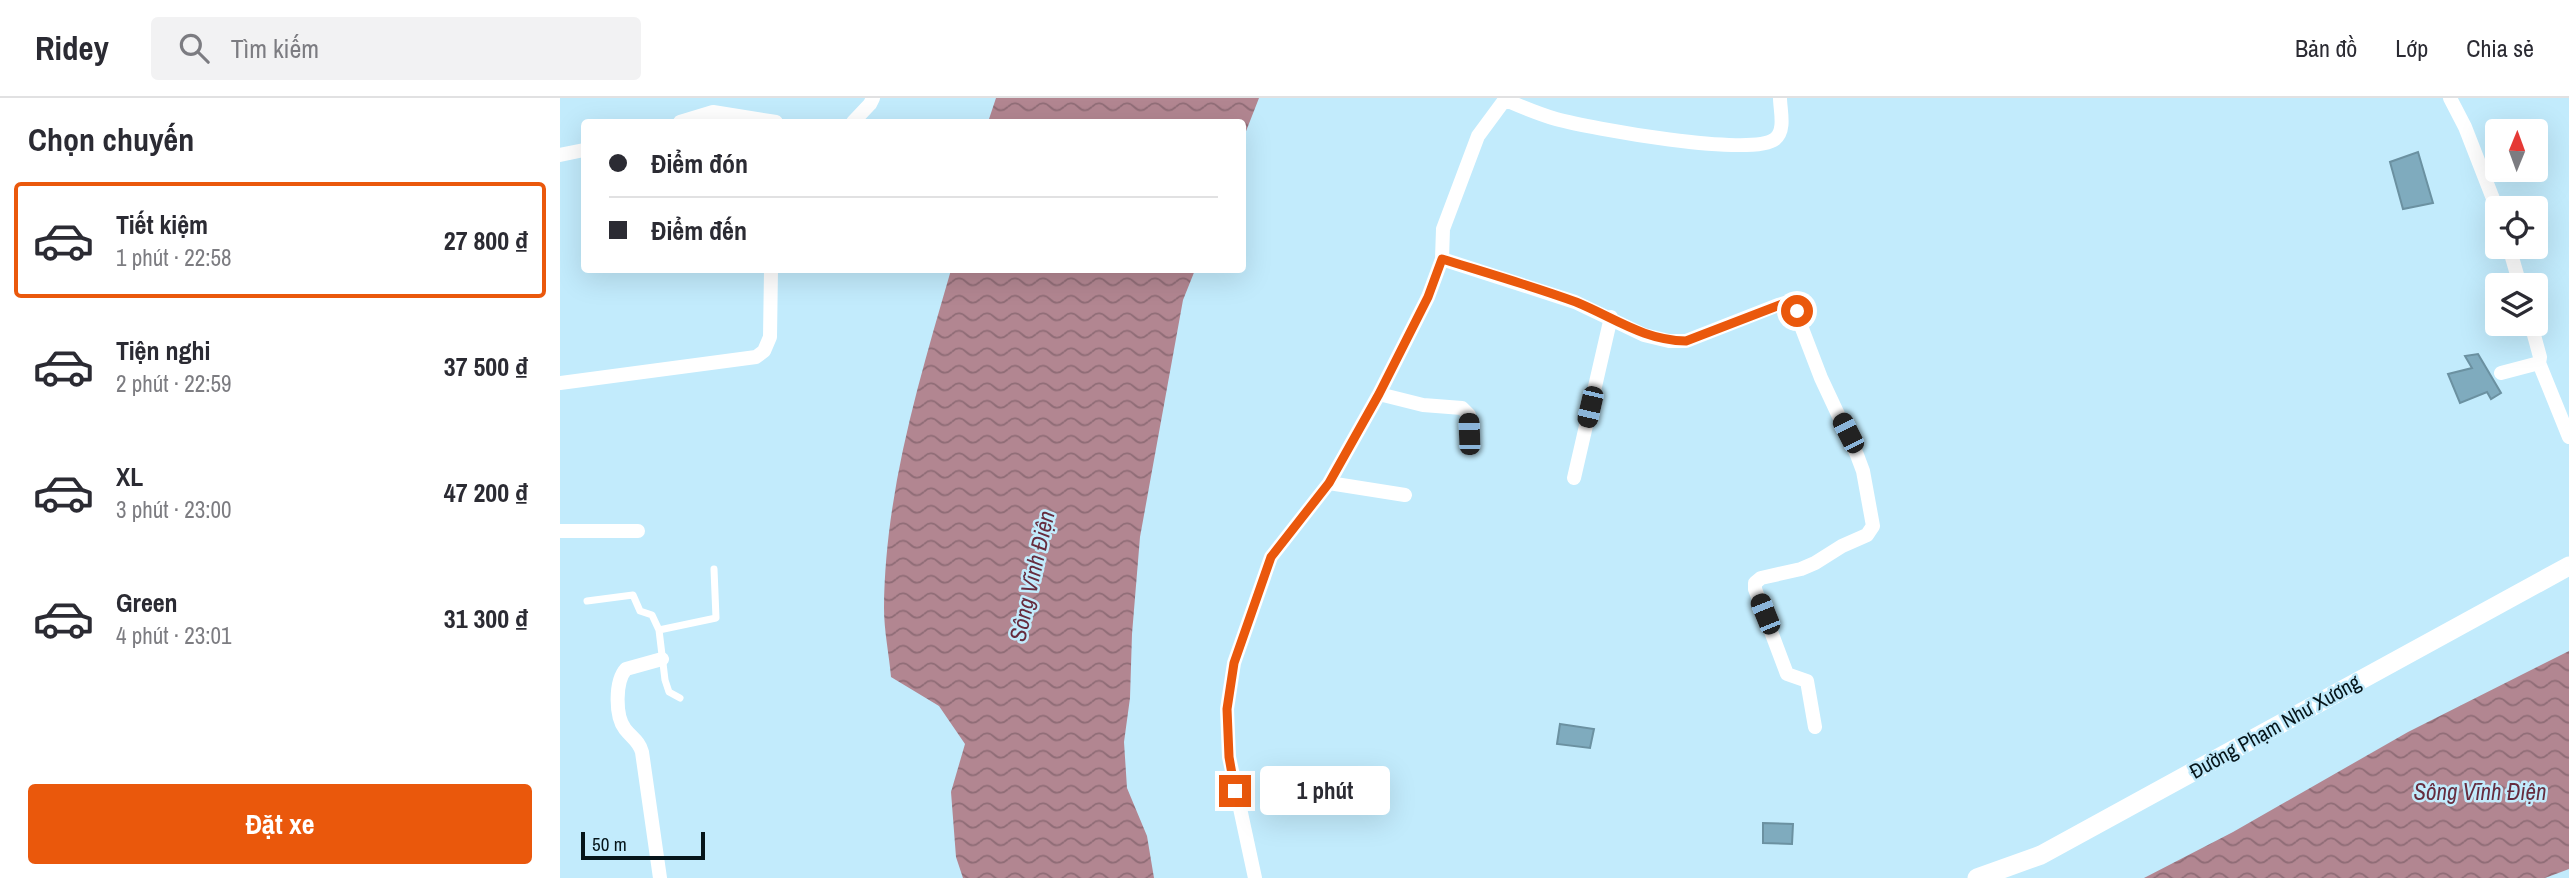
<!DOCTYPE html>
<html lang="vi">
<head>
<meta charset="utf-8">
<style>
  body { margin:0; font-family:"Archivo Narrow",sans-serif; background:#f2f2f3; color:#2b2b33; height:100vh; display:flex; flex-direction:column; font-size:26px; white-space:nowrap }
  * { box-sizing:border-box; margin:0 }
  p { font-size:23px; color:#7c7c81 }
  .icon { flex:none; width:38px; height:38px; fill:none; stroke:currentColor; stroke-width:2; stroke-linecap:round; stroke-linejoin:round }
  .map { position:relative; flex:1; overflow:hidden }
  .details { display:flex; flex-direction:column; background:#fff; width:560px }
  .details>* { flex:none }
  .top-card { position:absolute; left:21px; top:21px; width:665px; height:154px; border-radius:7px; box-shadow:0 7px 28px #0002; display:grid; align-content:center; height:154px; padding:0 28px; background:#fff }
  .needle { width:46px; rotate:1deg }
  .controls { position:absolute; left:1925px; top:21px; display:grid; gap:14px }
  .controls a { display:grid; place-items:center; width:63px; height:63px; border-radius:7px; background:#fff; box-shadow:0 7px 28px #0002; font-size:35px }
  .scale { position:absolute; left:21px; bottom:18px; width:124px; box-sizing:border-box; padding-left:7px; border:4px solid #06151a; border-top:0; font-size:19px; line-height:24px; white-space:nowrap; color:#06151a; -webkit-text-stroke:5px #c2ebfc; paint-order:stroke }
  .end { position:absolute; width:32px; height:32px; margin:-16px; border:9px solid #ea580c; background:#fff; box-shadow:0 0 0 4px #fff }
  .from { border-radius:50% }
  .bubble { position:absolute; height:49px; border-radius:7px; background:#fff; box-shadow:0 7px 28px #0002; font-size:23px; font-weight:700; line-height:49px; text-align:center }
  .car { position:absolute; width:21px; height:42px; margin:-21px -10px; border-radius:9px; box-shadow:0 0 5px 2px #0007; background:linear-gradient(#222 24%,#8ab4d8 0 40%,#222 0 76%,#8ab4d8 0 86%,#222 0) }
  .top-card b { display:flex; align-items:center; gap:24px; height:66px; font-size:26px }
  .top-card b+b { border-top:2px solid #e1e1e2 }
  .top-card i { width:18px; height:18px; background:#2b2b33 }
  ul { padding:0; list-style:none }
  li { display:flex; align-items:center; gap:21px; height:116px; margin:0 14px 10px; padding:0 14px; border:4px solid transparent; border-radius:7px }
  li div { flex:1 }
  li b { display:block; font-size:26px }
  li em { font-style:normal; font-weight:700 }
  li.on { border-color:#ea580c }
  li>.icon { width:63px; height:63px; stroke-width:1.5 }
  h2 { padding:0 28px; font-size:32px; line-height:84px }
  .cta { display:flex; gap:14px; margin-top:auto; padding:14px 28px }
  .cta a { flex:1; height:80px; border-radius:7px; background:#ea580c; color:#fff; font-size:28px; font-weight:700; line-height:80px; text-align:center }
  header { display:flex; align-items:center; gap:42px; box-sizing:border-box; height:98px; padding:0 35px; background:#fff; border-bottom:2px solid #e1e1e2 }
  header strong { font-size:33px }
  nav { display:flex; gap:38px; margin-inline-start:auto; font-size:24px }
  .search { width:490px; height:63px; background:#f2f2f3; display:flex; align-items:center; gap:18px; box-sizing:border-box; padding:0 24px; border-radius:7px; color:#7c7c81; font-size:26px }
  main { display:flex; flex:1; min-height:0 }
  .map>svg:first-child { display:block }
  .water { fill:url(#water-waves) }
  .building { fill:#7fabbe; stroke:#6b91a1; stroke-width:2 }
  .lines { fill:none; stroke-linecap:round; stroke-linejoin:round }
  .lane { stroke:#fff; stroke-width:7 }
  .street { stroke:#fff; stroke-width:14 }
  .secondary { stroke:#fff; stroke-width:19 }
  .route { stroke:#ea580c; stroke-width:9 }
  .labels { text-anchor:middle; stroke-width:5; stroke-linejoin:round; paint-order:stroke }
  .street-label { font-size:21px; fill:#06151a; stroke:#c2ebfc }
  .water-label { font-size:23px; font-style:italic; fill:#662c3e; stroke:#c2ebfc }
</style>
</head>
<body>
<header>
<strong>Ridey</strong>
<div class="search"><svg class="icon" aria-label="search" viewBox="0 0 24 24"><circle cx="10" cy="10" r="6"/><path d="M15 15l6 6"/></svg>Tìm kiếm</div>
<nav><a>Bản đồ</a><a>Lớp</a><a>Chia sẻ</a></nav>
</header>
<main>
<section class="details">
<h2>Chọn chuyến</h2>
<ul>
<li class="on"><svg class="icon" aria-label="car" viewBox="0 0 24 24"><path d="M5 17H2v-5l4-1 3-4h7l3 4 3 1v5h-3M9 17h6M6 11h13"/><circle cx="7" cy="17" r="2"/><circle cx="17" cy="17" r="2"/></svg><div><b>Tiết kiệm</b><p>1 phút · 22:58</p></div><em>27 800 ₫</em></li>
<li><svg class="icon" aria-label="car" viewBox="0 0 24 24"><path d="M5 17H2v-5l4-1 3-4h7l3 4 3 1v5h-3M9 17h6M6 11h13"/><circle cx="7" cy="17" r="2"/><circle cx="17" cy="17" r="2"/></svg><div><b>Tiện nghi</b><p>2 phút · 22:59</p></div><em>37 500 ₫</em></li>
<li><svg class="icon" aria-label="car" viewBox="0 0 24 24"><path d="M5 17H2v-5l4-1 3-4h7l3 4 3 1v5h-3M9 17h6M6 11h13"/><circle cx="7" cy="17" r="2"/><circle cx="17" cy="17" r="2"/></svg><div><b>XL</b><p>3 phút · 23:00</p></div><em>47 200 ₫</em></li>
<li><svg class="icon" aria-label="car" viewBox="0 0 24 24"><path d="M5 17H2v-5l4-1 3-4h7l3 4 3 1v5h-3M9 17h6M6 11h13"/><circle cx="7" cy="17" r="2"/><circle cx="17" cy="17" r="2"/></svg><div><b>Green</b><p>4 phút · 23:01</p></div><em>31 300 ₫</em></li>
</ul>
<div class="cta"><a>Đặt xe</a></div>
</section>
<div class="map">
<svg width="2009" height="780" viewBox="0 0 2009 780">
  <defs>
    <pattern id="water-waves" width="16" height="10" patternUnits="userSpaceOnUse" patternTransform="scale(1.75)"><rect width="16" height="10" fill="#b28691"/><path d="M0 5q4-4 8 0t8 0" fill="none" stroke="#8f6c76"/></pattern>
  </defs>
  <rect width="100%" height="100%" fill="#c2ebfc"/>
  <path class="water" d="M 436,0 L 699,0 L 683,41 L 682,24 L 428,24 Z
    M 391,172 L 635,172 L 623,202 L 580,439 L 572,536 L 570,600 L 564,644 L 567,690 L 587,738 L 594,780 L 403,780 L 396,759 L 391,694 L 405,646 L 379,608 L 331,579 C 329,556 324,533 324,510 C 325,393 359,283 391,172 Z
    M 2009,553 L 2009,771 L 1985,780 L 1584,780 L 1673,734 L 1848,634 Z"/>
  <path class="building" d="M 1858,54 L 1873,105 L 1843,111 L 1830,64 Z
    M 1918,256 L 1941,295 L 1931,301 L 1927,294 L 1900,305 L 1888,276 L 1912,270 L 1905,258 Z
    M 1000,626 L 1034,631 L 1030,650 L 997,646 Z
    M 1203,725 L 1233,726 L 1232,746 L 1203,745 Z"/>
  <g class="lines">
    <path class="lane" d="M 27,503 L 73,497 L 80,513 L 92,517 L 99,532 L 105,582 L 109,594 L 120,600
      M 99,532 L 156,520 L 154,471"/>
    <path class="street" d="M 1890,0 L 1905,29 L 1937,111
      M 946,2 C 962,9 979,16 996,21 C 1029,30 1192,60 1215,41 C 1226,32 1220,12 1220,0
      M 120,24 L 153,14 L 216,24
      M 293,24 L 310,6 L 313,0
      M 0,57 L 24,52
      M 1949,149 L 1960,187
      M 882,161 L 1015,204 L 1084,237 L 1109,243 L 1126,243 L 1218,207 L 1225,205 L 1233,207 L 1261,280 L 1297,357 L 1303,373 L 1313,428 L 1307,437 L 1282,448 L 1255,465 L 1241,471 L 1201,480 L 1195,485 L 1195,491 L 1227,576 L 1247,583 L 1255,629
      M 1979,265 L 2009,339
      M 1941,275 L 1979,265 L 1980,259 L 1971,226
      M 0,285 L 196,259 L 204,253 L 210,239 L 211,172
      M 819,296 L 863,307 L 902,310 L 909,317 L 909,336
      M 1014,380 L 1051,219
      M 769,385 L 845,397
      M 0,433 L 78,433
      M 100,780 L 82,654 C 79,643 72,640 65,631 C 55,618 55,583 66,571 L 102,561
      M 695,780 L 669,659 L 667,611 L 674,565 L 711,459 L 769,385 L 819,296 L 868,199 L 882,161 L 883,131 L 918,38 L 946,0"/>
    <path class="secondary" d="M 1417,780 L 1481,757 L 2009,468"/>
  </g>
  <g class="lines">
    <path class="route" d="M 675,693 L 669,659 L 667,611 L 674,565 L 711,459 L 769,385 L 819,296 L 868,199 L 882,161 C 927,175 972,188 1016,204 C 1055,220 1083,242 1126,243 L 1225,205 L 1233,207 L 1237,213"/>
  </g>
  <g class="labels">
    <g class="street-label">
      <text transform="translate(1715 629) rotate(-29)" y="7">Đường Phạm Như Xương</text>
    </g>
    <g class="water-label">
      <text transform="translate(472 478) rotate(-77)" y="8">Sông Vĩnh Điện</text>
      <text x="1920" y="702">Sông Vĩnh Điện</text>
    </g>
  </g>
</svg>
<div class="controls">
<a><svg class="needle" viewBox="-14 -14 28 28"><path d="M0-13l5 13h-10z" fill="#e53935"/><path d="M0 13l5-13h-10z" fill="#7c7c81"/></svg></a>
<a><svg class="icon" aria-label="locate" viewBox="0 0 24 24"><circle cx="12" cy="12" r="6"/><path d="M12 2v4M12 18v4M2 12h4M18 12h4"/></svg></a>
<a><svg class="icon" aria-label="layers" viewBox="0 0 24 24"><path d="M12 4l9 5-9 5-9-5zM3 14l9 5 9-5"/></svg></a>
</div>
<div class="scale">50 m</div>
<i class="end from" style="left:1237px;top:213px"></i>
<i class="end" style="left:675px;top:693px"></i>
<div class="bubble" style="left:700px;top:668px;width:130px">1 phút</div>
<i class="car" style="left:1030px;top:309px;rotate:193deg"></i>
<i class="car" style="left:1288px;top:335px;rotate:333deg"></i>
<i class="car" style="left:909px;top:336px;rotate:358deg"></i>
<i class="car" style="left:1205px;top:516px;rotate:338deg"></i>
<div class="top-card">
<b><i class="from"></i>Điểm đón</b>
<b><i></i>Điểm đến</b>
</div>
</div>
</main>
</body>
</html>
